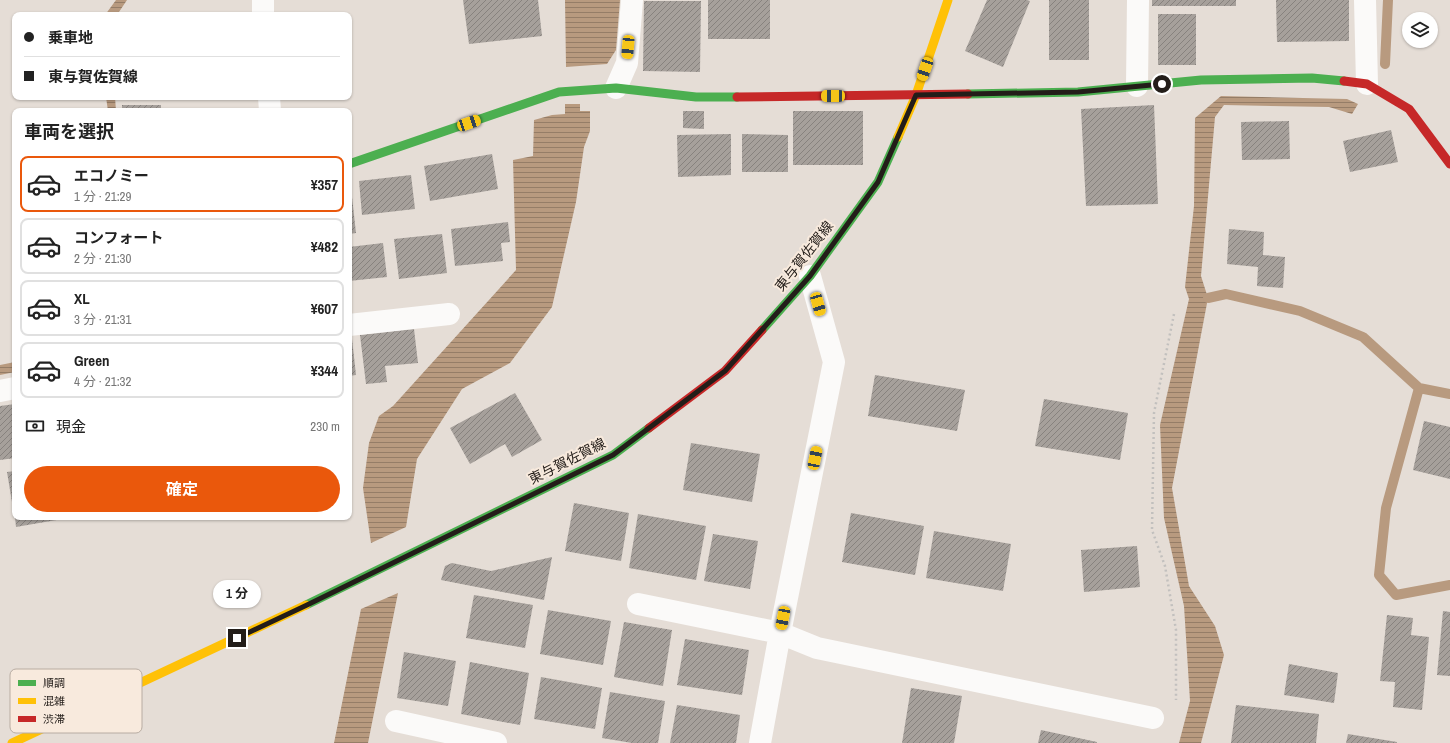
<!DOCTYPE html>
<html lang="ja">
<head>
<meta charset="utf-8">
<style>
  body { margin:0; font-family:"Archivo Narrow","Noto Sans JP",sans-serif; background:#f2f2f2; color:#222; height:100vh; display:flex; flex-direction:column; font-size:15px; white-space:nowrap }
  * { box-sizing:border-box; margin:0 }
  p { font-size:13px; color:#767676 }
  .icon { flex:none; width:22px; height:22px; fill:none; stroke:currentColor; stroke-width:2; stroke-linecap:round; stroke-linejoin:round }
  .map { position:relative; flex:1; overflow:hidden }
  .panel { position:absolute; left:12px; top:108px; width:340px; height:412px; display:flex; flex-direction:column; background:#fff; border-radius:8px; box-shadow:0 1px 3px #0004 }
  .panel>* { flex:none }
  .guide { position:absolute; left:12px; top:12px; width:340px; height:88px; border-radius:8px; box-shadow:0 1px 3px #0004; display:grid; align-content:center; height:88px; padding:0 12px; background:#fff }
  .fabs { position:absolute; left:1402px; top:12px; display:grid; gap:8px }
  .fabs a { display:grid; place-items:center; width:36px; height:36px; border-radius:50%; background:#fff; box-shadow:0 1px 3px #0004; font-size:20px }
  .end { position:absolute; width:18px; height:18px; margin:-9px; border:5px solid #231d19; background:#fff; box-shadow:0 0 0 2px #fff }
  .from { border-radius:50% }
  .bubble { position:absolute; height:28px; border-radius:14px; background:#fff; box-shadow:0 1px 3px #0004; font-size:13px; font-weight:700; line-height:28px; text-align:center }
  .car { position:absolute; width:12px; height:24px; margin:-12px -6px; border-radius:5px; box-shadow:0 0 3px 1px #0007; background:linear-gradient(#f5c518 24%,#345 0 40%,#f5c518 0 76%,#345 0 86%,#f5c518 0) }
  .guide b { display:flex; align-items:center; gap:14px; height:38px; font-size:15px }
  .guide b+b { border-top:1px solid #e0e0e0 }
  .guide i { width:10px; height:10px; background:#222 }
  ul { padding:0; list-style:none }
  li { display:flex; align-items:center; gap:12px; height:56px; margin:0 8px 6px; padding:0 4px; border:2px solid #e0e0e0; border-radius:8px }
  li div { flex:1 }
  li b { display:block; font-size:15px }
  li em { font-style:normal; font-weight:700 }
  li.on { border-color:#ea580c }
  li>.icon { width:36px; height:36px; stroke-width:1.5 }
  h2 { padding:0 12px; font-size:18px; line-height:48px }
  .pay { display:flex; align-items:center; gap:10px; height:44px; padding:0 12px; font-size:15px }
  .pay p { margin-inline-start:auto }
  .button { display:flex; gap:8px; margin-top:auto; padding:8px 12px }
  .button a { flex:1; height:46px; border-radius:24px; background:#ea580c; color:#fff; font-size:16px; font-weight:700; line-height:46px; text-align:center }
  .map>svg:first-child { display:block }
  .water { fill:url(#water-rules) }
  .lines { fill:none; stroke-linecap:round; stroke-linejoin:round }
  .stream { stroke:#b89a7f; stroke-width:10 }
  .building { fill:url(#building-hatch) }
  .path { stroke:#c2c0be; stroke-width:2.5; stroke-dasharray:2 3; stroke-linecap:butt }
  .street { stroke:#fbfaf9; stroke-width:22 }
  .fast { stroke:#4caf50; stroke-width:9 }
  .slow { stroke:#ffc107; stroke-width:9 }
  .jam { stroke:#c62828; stroke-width:9 }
  .route { stroke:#231d19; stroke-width:5 }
  .labels { text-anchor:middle; stroke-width:4; stroke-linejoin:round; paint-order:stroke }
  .street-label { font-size:14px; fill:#231d19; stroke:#f8eadd }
  .key { fill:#f8eadd; stroke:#b8aca2; stroke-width:1 }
  .key-label { font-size:11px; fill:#231d19 }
</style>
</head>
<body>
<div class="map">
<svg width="1450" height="743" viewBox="0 0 1450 743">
  <defs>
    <pattern id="water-rules" width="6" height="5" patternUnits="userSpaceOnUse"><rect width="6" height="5" fill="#b89a7f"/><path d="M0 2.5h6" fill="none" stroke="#957d67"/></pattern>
    <pattern id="building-hatch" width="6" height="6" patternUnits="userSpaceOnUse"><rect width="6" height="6" fill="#a6a09b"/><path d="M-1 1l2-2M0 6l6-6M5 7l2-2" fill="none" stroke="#87827e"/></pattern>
  </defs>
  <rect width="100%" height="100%" fill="#e5ddd6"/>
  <path class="water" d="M 116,0 L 127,0 L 117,15 L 105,15 Z
    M 565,0 L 620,0 L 616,50 L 607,64 L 566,67 Z
    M 1221,96 L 1347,99 L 1358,104 L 1352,114 L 1329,107 L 1224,105 L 1215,117 L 1201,276 L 1208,298 L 1172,488 L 1189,586 L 1215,626 L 1224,655 L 1201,743 L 1179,743 L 1190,701 L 1184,606 L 1164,518 L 1160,425 L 1189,299 L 1185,287 L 1194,206 L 1195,118 Z
    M 106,97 L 115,97 L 116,111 L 108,111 Z
    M 565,104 L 580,104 L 580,111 L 590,111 L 590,131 L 584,147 L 576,202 L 552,307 L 510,363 L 462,389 L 417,459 L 406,527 L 371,543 L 363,488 L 369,443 L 379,416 L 393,406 L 516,270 L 513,160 L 533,156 L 534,120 L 552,115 L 565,114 Z
    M 15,362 L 15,372 L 0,375 L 0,365 Z
    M 398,593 L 368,743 L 334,743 L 361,609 Z"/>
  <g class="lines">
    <path class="stream" d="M 1385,64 L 1388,0
      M 1208,298 L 1226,294 L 1300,311 L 1363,337 L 1419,388 L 1386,508 L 1379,575 L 1396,595 L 1450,585
      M 1419,388 L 1450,394"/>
  </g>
  <path class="building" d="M 463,0 L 538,0 L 542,36 L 469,44 Z
    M 708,0 L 770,0 L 770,39 L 708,39 Z
    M 987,0 L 1027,0 L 1030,1 L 1003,67 L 965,51 Z
    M 1049,0 L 1089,0 L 1089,60 L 1049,60 Z
    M 1152,0 L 1236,0 L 1236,6 L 1152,6 Z
    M 1276,0 L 1349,0 L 1349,41 L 1277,42 Z
    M 644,1 L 701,1 L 700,72 L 643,71 Z
    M 1158,14 L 1196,14 L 1196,65 L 1158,65 Z
    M 122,105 L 161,105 L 161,111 L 122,111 Z
    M 1154,105 L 1158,204 L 1086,206 L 1081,109 Z
    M 683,111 L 704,111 L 704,129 L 683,128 Z
    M 793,111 L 863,111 L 863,165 L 793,165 Z
    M 1289,121 L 1290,159 L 1242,160 L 1241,122 Z
    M 1391,130 L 1398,162 L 1350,172 L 1343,141 Z
    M 731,134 L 731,175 L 678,177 L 677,135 Z
    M 742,134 L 788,135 L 788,172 L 742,172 Z
    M 492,154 L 498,189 L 430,201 L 424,166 Z
    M 411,175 L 415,209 L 362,215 L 359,181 Z
    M 349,188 L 351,188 L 356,233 L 349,234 Z
    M 508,222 L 510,242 L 501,243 L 503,261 L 455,266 L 451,229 Z
    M 1229,229 L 1264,232 L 1263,255 L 1285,257 L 1283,288 L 1257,286 L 1258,267 L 1227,264 Z
    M 442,234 L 447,273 L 399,279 L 394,239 Z
    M 383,243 L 387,277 L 349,281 L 349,247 Z
    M 414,329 L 418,363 L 385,366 L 387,382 L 366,384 L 360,335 Z
    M 352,339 L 356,375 L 349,376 L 349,340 Z
    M 875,375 L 965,390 L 957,431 L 868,416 Z
    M 515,393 L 542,440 L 512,457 L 505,444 L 470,464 L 450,428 Z
    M 1044,399 L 1128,413 L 1120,460 L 1035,446 Z
    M 15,404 L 15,458 L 0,460 L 0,406 Z
    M 1424,421 L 1450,427 L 1450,479 L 1413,470 Z
    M 691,443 L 760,454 L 752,502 L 683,490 Z
    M 15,471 L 15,514 L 14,514 L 7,472 Z
    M 574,503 L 629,513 L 621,561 L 565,551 Z
    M 851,513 L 924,526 L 915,575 L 842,562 Z
    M 638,514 L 706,526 L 696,580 L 629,568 Z
    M 15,517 L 68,517 L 68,518 L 16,527 Z
    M 934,531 L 1011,544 L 1003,591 L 926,578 Z
    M 713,534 L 758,541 L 750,589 L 704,581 Z
    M 1137,546 L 1140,587 L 1084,592 L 1081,550 Z
    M 552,557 L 544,600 L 441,580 L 445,566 L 452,563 L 491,571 Z
    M 474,595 L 533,605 L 525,648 L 466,638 Z
    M 548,610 L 611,621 L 603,665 L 540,654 Z
    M 1443,611 L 1450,612 L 1450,676 L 1437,675 Z
    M 1387,615 L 1413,618 L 1411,635 L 1429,637 L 1422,710 L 1393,707 L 1395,682 L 1380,681 Z
    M 624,622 L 672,630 L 663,686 L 614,677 Z
    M 685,639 L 749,650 L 742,695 L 677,685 Z
    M 404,652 L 456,661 L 448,706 L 397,698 Z
    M 470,662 L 529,673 L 520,725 L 461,714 Z
    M 1289,664 L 1338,673 L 1334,703 L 1284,695 Z
    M 541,677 L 602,688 L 595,729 L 534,719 Z
    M 911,688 L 962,696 L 954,743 L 902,743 Z
    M 610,692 L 665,701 L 658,743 L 632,743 L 602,738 Z
    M 677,705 L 740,715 L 736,743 L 670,743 Z
    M 1236,705 L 1319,714 L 1316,743 L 1231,743 Z
    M 1041,730 L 1097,742 L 1097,743 L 1038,743 Z
    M 1348,734 L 1397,742 L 1397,743 L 1346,743 Z"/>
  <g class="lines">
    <path class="path" d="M 1174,314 L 1154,413 L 1152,530 L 1165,566 L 1176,630 L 1176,700"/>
    <path class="street" d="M 1365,0 L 1367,84
      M 263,15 L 263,0
      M 1137,86 L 1138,0
      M 616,88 L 627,63 L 632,0
      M 269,97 L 270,111
      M 349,325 L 449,314
      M 0,391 L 15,388
      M 638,604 L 780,633 L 817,648 L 1153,718
      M 396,721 L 496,743
      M 760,743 L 780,633 L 834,362 L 810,276"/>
    <path class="fast" d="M 968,94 L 1078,92 L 1201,80 L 1312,78 L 1344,81
      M 349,164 L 559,92 L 616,88 L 696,97 L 737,97
      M 762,330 L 810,276 L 878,182 L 898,137
      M 306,605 L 613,455 L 649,428"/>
    <path class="slow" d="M 898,137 L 916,95 L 948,0
      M 12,743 L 306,605"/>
    <path class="jam" d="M 1344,81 L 1367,84 L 1409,109 L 1450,164
      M 737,97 L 968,94
      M 649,428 L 725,371 L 762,330"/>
  </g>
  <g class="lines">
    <path class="route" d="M 237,638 L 307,605 L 613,455 L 725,371 L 810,276 L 878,182 L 916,95 L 1078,92 L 1162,84"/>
  </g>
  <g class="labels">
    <g class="street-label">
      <text transform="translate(804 256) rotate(-52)" y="5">東与賀佐賀線</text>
      <text transform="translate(567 461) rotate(-27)" y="5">東与賀佐賀線</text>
    </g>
  </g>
  <rect x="10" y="669" width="132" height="64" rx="6" class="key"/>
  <rect x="18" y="680" width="18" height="6" fill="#4caf50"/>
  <rect x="18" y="698" width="18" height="6" fill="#ffc107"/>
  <rect x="18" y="716" width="18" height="6" fill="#c62828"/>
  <g class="key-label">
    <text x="43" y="687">順調</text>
    <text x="43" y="705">混雑</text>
    <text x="43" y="723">渋滞</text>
  </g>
</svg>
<div class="fabs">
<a><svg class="icon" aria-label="layers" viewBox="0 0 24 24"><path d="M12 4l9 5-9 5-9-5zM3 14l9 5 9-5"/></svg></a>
</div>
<i class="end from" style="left:1162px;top:84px"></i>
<i class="end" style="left:237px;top:638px"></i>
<div class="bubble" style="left:213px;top:580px;width:48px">1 分</div>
<i class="car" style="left:628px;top:47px;rotate:185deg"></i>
<i class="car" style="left:925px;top:69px;rotate:199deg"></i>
<i class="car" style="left:833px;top:96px;rotate:270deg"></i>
<i class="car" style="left:469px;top:123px;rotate:71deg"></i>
<i class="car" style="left:818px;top:304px;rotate:164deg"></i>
<i class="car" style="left:815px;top:458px;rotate:11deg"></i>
<i class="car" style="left:783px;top:618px;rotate:191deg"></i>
<div class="guide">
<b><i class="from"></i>乗車地</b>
<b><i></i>東与賀佐賀線</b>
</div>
<section class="panel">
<h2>車両を選択</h2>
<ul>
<li class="on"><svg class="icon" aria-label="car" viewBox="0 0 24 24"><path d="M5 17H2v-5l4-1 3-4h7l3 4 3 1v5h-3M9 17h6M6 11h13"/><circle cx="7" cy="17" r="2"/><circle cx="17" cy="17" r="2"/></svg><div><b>エコノミー</b><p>1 分 · 21:29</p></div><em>¥357</em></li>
<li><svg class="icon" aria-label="car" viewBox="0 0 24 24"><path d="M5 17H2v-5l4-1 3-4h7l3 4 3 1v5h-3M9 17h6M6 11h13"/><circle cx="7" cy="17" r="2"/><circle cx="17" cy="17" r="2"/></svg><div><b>コンフォート</b><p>2 分 · 21:30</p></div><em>¥482</em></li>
<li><svg class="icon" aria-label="car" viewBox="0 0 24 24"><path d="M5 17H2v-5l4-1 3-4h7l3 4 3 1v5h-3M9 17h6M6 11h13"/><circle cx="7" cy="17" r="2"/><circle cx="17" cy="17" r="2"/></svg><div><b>XL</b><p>3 分 · 21:31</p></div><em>¥607</em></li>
<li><svg class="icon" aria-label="car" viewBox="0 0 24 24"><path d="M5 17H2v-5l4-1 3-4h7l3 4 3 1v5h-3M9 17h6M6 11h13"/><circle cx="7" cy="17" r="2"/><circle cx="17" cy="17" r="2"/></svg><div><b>Green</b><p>4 分 · 21:32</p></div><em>¥344</em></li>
</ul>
<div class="pay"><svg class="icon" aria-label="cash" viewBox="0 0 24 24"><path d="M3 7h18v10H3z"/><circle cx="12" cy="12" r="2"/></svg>現金<p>230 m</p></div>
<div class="button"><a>確定</a></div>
</section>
</div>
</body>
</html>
